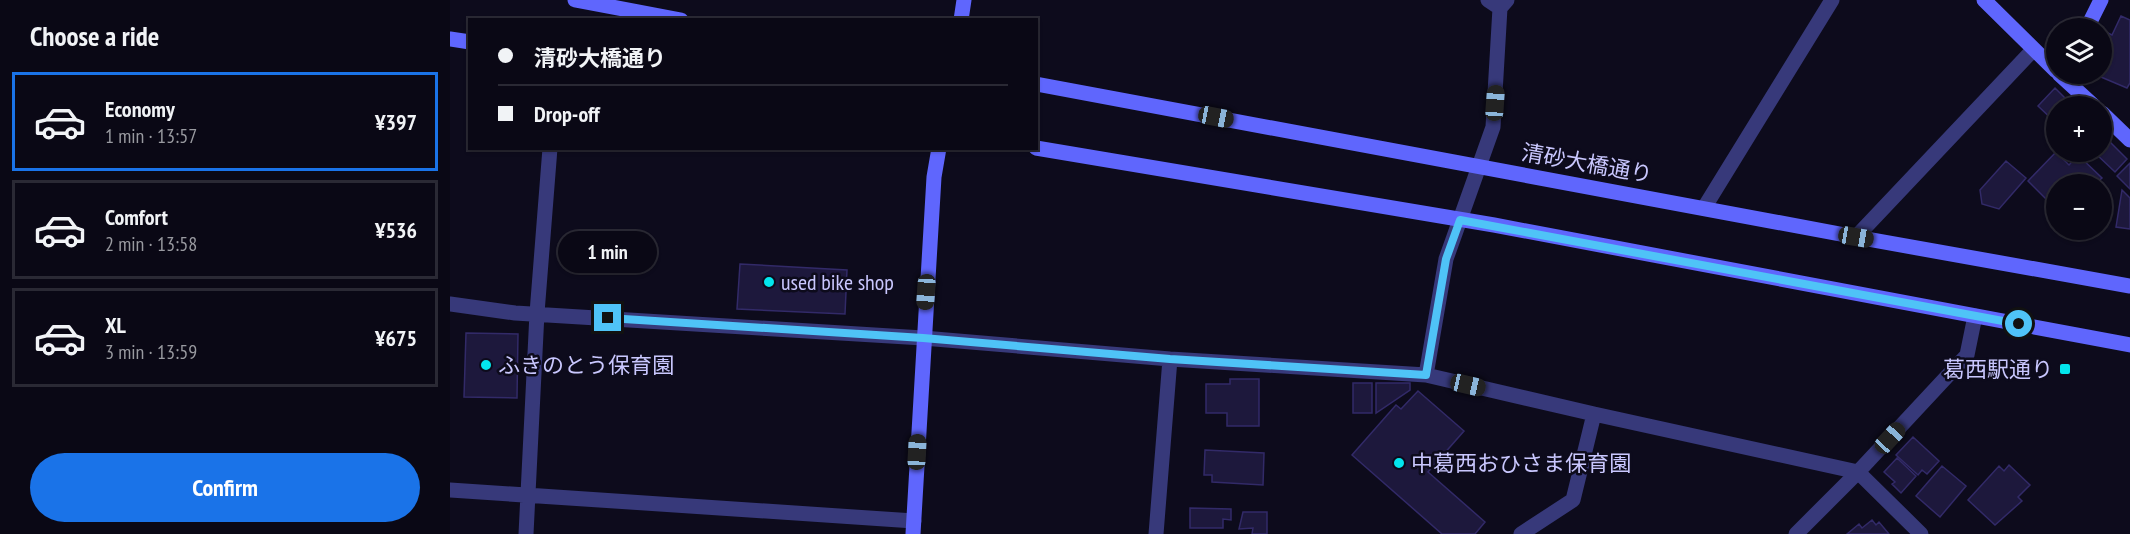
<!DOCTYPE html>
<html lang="en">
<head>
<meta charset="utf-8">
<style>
  body { margin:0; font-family:"PT Sans Narrow","Noto Sans JP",sans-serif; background:#181622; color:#f1f3f6; height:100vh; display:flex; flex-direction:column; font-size:22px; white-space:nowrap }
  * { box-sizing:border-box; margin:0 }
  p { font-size:20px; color:#999aa0 }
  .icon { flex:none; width:33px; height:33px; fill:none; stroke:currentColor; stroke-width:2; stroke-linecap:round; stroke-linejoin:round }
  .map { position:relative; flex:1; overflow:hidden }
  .drawer { display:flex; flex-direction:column; background:#0a0815; width:450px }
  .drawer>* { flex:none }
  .guide { position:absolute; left:18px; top:18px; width:570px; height:132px; border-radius:0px; box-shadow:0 2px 4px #0004,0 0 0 2px #2a2934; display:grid; align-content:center; height:132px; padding:0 30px; background:#0a0815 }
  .controls { position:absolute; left:1596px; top:18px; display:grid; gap:12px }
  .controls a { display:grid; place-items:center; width:66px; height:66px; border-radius:50%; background:#0a0815; box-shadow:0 2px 4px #0004,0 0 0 2px #2a2934; font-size:30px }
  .end { position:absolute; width:27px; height:27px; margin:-14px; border:8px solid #4fc3f7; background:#111; box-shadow:0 0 0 3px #111 }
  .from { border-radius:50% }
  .bubble { position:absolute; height:42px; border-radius:21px; background:#0a0815; box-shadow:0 2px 4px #0004,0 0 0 2px #2a2934; font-size:20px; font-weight:700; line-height:42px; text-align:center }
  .car { position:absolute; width:18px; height:36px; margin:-18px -9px; border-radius:8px; box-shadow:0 0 4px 2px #0007; background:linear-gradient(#222 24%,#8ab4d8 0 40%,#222 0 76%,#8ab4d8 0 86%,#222 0) }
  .guide b { display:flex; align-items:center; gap:21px; height:57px; font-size:22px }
  .guide b+b { border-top:2px solid #2a2934 }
  .guide i { width:15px; height:15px; background:#f1f3f6 }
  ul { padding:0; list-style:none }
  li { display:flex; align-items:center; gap:18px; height:99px; margin:0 12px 9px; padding:0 18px; border:3px solid #2a2934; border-radius:0px }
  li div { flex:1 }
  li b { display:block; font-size:22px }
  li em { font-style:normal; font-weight:700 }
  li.selected { border-color:#1a73e8 }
  li>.icon { width:54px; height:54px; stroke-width:1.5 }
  h2 { padding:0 30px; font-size:27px; line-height:72px }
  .action { display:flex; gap:12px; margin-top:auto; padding:12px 30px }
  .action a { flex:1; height:69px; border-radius:36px; background:#1a73e8; color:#fff; font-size:24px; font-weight:700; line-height:69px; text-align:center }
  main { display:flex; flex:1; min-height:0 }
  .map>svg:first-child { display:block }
  .building { fill:#1d183c; stroke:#322a68; stroke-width:1.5 }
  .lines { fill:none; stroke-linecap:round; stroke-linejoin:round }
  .street { stroke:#37397a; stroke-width:15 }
  .secondary { stroke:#5f66fd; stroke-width:15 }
  .route { stroke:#4fc3f7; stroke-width:8 }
  .poi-dot { fill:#03e6ee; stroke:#0d0b1c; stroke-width:2 }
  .labels { text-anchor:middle; stroke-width:5; stroke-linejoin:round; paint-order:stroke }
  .street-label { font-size:22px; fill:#c9c7fe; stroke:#0d0b1c }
  .poi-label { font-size:22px; fill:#c9c7fe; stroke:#0d0b1c; text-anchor:start }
</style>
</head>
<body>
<main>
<section class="drawer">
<h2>Choose a ride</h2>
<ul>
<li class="selected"><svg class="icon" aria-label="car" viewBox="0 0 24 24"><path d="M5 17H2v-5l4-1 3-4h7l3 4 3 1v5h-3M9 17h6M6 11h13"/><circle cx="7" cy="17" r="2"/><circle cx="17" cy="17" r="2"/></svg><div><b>Economy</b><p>1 min · 13:57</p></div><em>¥397</em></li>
<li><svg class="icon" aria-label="car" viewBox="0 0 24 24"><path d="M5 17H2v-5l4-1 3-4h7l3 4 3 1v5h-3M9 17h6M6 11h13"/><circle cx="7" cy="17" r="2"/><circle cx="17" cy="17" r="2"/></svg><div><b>Comfort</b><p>2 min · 13:58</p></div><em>¥536</em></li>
<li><svg class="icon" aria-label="car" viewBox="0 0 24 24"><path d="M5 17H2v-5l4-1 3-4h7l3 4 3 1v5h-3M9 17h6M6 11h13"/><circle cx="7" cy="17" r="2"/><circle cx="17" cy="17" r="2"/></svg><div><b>XL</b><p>3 min · 13:59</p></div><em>¥675</em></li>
</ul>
<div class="action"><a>Confirm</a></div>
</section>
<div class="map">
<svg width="1680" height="534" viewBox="0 0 1680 534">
  <rect width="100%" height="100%" fill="#0d0b1c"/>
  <path class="building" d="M 1671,16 L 1680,20 L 1680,83 L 1677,88 L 1651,77 L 1653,72 L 1652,47 L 1658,33 L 1662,35 Z
    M 1605,88 L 1622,105 L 1620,106 L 1606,106 L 1605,122 L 1588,106 Z
    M 1654,136 L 1677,159 L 1665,172 L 1644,152 L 1652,152 L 1652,139 Z
    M 1606,152 L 1619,165 L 1628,155 L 1652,178 L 1645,184 L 1606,184 L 1606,209 L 1578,181 Z
    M 1556,161 L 1576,178 L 1549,209 L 1532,204 L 1530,190 Z
    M 1680,163 L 1680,189 L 1667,176 Z
    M 1672,190 L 1680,198 L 1680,229 L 1666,227 Z
    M 290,264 L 397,270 L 395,314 L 287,309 Z
    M 16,333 L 68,334 L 67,398 L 14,397 Z
    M 780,379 L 809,379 L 809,426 L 777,426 L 777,413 L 756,413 L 756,384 L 780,384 Z
    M 903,383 L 922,383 L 922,413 L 903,413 Z
    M 926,383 L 960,383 L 960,390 L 926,413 Z
    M 968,391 L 1014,431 L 978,472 L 1035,522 L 1025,534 L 992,534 L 902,455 L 946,405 L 951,409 Z
    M 1463,437 L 1489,461 L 1477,474 L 1472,470 L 1468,475 L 1446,455 Z
    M 755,450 L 814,453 L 813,485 L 762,482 L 762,475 L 754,475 Z
    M 1447,458 L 1466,476 L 1451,493 L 1442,484 L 1445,482 L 1434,472 Z
    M 1559,465 L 1580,485 L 1568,497 L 1572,501 L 1545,525 L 1518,500 L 1549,466 L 1554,471 Z
    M 1492,466 L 1516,486 L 1490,517 L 1466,496 Z
    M 740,508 L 781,509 L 781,520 L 773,519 L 773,528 L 740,528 Z
    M 793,512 L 817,512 L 817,534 L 802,534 L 803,528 L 789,529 Z
    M 1422,520 L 1426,525 L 1429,522 L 1439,534 L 1397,534 L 1409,524 L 1412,528 Z"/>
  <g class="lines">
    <path class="street" d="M 1038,0 L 1050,8
      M 1254,208 L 1382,0
      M 1406,237 L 1583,50
      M 0,304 L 65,313 L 473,338 L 720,359 L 976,375 L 1144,414 L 1408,472 L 1471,534
      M 976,375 L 996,259 L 1043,127 L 1050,8 L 1057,0
      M 0,490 L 464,521
      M 76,534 L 87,313 L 100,148
      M 706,534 L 720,359
      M 1071,534 L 1123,500 L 1144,414
      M 1346,534 L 1408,472 L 1517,355 L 1525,316"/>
    <path class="secondary" d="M 125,0 L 231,20
      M 1534,0 L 1606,71
      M 511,20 L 514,0
      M 1637,28 L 1651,0
      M 0,39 L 20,42
      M 1609,74 L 1644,106
      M 586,84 L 1406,237 L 1680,286
      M 1652,113 L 1680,140
      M 586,148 L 1044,225 L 1680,345
      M 463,534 L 484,177 L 489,148"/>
  </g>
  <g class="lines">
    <path class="route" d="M 158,318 L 473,338 L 720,359 L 976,375 L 996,259 L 1010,220 L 1569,324"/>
  </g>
  <g class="poi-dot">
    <circle cx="319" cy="282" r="6"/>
    <circle cx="36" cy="365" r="6"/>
    <rect x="1609" y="363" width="12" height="12" rx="3"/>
    <circle cx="949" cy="463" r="6"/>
  </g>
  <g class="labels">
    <g class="street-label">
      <text transform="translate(1137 163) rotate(10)" y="8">清砂大橋通り</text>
    </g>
    <g class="poi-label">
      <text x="331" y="290">used bike shop</text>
      <text x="48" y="373">ふきのとう保育園</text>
      <text x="1603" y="377" text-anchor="end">葛西駅通り</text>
      <text x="961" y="471">中葛西おひさま保育園</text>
    </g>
  </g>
</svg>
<div class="controls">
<a><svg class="icon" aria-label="layers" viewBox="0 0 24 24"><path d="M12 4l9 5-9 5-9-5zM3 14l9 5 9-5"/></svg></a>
<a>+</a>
<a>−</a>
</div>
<i class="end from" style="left:1569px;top:324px"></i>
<i class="end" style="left:158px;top:318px"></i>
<div class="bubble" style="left:108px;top:231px;width:99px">1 min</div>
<i class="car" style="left:1045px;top:103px;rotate:4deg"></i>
<i class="car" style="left:766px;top:117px;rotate:101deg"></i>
<i class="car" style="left:1406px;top:237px;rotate:100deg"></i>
<i class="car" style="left:476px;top:292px;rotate:184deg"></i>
<i class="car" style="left:1018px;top:385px;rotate:103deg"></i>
<i class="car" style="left:1440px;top:438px;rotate:43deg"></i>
<i class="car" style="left:467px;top:452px;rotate:3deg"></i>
<div class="guide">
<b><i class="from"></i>清砂大橋通り</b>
<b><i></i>Drop-off</b>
</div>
</div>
</main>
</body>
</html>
